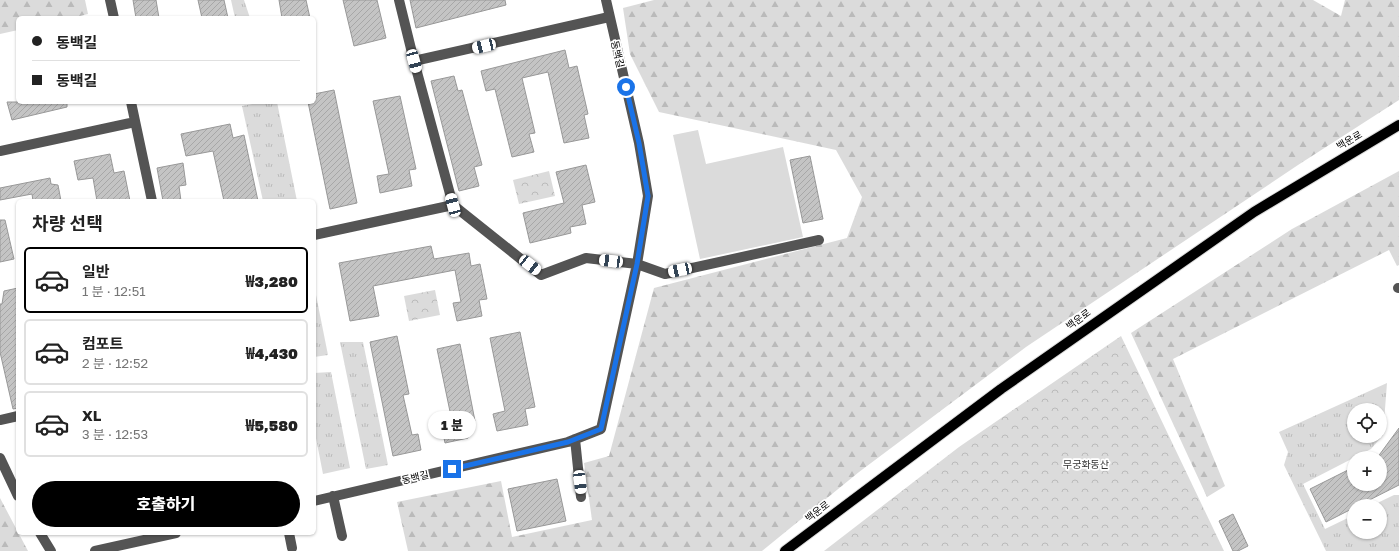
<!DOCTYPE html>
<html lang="ko">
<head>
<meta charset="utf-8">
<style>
  body { margin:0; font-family:"Golos Text","Noto Sans KR",sans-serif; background:#f2f2f2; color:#222; height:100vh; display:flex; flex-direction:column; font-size:15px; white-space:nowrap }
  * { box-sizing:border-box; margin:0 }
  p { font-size:13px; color:#767676 }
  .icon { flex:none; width:22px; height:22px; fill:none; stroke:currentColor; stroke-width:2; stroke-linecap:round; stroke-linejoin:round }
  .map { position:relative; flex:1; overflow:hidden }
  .side { position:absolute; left:16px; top:199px; width:300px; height:336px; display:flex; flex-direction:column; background:#fff; border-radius:6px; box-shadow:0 1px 3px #0004 }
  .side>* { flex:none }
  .banner { position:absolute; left:16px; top:16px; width:300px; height:88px; border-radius:6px; box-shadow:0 1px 3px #0004; display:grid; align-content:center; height:88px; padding:0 16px; background:#fff }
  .controls { position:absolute; left:1347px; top:403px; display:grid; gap:8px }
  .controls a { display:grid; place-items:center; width:40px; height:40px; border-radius:50%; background:#fff; box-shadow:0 1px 3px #0004; font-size:20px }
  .end { position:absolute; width:18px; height:18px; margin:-9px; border:5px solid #1a73e8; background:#fff; box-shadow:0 0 0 2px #fff }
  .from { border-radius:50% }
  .bubble { position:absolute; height:28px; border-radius:14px; background:#fff; box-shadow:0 1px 3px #0004; font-size:13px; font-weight:800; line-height:28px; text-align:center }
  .car { position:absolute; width:12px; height:24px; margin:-12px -6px; border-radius:5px; box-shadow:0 0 3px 1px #0007; background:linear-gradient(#fff 24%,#345 0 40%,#fff 0 76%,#345 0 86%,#fff 0) }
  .banner b { display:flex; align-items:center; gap:14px; height:38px; font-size:15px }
  .banner b+b { border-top:1px solid #e0e0e0 }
  .banner i { width:10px; height:10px; background:#222 }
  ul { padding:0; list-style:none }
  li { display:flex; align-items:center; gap:12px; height:66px; margin:0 8px 6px; padding:0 8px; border:2px solid #e0e0e0; border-radius:6px }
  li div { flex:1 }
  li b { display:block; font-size:15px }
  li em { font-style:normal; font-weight:800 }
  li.selected { border-color:#000 }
  li>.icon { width:36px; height:36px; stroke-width:1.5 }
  h2 { padding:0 16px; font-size:18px; line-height:48px }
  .cta { display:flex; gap:8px; margin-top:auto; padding:8px 16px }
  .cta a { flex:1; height:46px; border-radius:24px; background:#000; color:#fff; font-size:16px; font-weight:800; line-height:46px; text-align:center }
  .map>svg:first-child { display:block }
  .grass { fill:url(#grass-tufts); fill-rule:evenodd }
  .forest { fill:url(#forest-firs) }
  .park { fill:url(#park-crowns) }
  .pitch { fill:#dbdbdb }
  .building { fill:url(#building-hatch); stroke:#989898 }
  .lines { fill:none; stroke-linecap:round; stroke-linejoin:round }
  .major-casing { stroke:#dbdbdb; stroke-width:12 }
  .minor { stroke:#545454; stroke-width:10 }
  .major { stroke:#000; stroke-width:10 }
  .route { stroke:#1a73e8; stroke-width:5 }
  .labels { text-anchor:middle; stroke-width:3.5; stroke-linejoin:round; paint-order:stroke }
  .street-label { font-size:10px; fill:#000; stroke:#fff }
  .park-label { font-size:10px; fill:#323232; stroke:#fff }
</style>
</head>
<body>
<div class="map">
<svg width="1399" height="551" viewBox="0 0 1399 551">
  <defs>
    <pattern id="grass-tufts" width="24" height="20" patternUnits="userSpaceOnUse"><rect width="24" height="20" fill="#dbdbdb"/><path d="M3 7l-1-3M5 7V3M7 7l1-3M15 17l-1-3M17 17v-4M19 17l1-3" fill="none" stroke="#bababa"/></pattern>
    <pattern id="forest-firs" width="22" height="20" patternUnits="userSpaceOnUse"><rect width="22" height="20" fill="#dbdbdb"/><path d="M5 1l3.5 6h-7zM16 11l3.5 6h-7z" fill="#bababa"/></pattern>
    <pattern id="park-crowns" width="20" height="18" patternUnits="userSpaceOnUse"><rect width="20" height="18" fill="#dbdbdb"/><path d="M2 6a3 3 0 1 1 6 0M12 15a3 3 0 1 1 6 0" fill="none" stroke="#bababa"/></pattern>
    <pattern id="building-hatch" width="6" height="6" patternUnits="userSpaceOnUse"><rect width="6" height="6" fill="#c4c4c4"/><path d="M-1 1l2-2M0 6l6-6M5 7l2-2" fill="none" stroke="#a7a7a7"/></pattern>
  </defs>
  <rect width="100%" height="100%" fill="#fff"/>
  <path class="grass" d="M 231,0 L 244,0 L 250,18 L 235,18 Z
    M 263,102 L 277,102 L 297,201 L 263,201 L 242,106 Z
    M 314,285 L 328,355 L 314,357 Z
    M 340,342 L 363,342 L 388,465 L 366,469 Z
    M 331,372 L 350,468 L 323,474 L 314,428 L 314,373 Z
    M 1387,383 L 1383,435 L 1371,449 L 1303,484 L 1325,529 L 1354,515 L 1354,532 L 1380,532 L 1380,506 L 1371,506 L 1394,495 L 1399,495 L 1399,551 L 1326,551 L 1284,465 L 1288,452 L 1279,432 ZM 1354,410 L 1380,410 L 1380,436 L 1354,436 Z"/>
  <path class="forest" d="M 0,0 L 85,0 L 88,14 L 72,18 L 18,18 L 18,30 L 0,34 Z
    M 654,0 L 1313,0 L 1341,16 L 1345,0 L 1399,0 L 1399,100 L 1298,165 L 1026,347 L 859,472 L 762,551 L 408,551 L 397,502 L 501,481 L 512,537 L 592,520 L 584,463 L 609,456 L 654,288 L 847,238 L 862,197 L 836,150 L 659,112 L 630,54 L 623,8 Z
    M 1399,171 L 1399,265 L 1397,266 L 1389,250 L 1173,359 L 1225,486 L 1207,497 L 1131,333 L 1292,229 Z
    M 0,498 L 28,551 L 0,551 Z"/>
  <path class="park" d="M 549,171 L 555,196 L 519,204 L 513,180 Z
    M 435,290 L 440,315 L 409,321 L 404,296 Z
    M 1121,336 L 1224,551 L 824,551 L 959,447 Z"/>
  <path class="pitch" d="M 698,130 L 706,164 L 783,147 L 803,237 L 700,259 L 673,135 Z"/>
  <path class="building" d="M 133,0 L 156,0 L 159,18 L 136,18 Z
    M 198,0 L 224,0 L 228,18 L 202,18 Z
    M 279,0 L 306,0 L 310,18 L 282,18 Z
    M 343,0 L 377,0 L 386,38 L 354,46 Z
    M 410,0 L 505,0 L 506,5 L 416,28 Z
    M 565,50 L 569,68 L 577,66 L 588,114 L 584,115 L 589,138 L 564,143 L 548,72 L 522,78 L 535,133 L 529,134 L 534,152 L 512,157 L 495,89 L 486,91 L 481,71 Z
    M 454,76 L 458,91 L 462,90 L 482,165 L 474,167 L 479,186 L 459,191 L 431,81 Z
    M 334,90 L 357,203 L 330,209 L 308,102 L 314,102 L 314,94 Z
    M 400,96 L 416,169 L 409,170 L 412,186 L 380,193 L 377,176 L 389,174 L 373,101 Z
    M 7,102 L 67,102 L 67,107 L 12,120 Z
    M 230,124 L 233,138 L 244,135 L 258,201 L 224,201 L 213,151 L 186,156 L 181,134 Z
    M 110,154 L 114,173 L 124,171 L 130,201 L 97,201 L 93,178 L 78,180 L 74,161 Z
    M 810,156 L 823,219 L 803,223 L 790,160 Z
    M 183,163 L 186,185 L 179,186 L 181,201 L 163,201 L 157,168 Z
    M 586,165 L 595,202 L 582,205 L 586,224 L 570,227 L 571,233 L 530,243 L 523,213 L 564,203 L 556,172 Z
    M 50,178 L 51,184 L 58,185 L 61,201 L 33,201 L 32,194 L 0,200 L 0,188 Z
    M 0,220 L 5,220 L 14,259 L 0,262 Z
    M 431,246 L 434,259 L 469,253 L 471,266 L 480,264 L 487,299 L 479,300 L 482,316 L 457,321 L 453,303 L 461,302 L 455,270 L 373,286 L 379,316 L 350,321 L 339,263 Z
    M 18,288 L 18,408 L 13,409 L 0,352 L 0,304 L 2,304 L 4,291 Z
    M 520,332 L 535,407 L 525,409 L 528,425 L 497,431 L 493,414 L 505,411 L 490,338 Z
    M 397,336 L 409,394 L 403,395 L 412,435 L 418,434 L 421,450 L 393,456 L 370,342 Z
    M 460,344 L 475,421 L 465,423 L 468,438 L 445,443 L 442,428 L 453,426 L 437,349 Z
    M 1399,428 L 1399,485 L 1326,522 L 1310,489 L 1354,467 L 1354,484 L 1380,484 L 1380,458 L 1377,458 Z
    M 557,479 L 566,521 L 517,531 L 508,489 Z
    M 1233,514 L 1248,546 L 1238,551 L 1233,551 L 1219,521 Z"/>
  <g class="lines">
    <defs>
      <path id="major" d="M 785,551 L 1001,389 L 1254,212 L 1399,125"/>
    </defs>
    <use href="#major" class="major-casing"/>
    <path class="minor" d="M 110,0 L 114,18
      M 399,0 L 414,61 L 453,205 L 541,275 L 586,258 L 637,264 L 665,274 L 819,240
      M 414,61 L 609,17
      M 131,102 L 152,201
      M 0,151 L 135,122
      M 314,235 L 453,205
      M 1398,288 L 1399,288
      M 0,420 L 18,416
      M 575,439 L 581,497
      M 0,458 L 18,496
      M 333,496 L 342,536
      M 314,501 L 568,442 L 601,429 L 637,264 L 648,196 L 639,143 L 606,0
      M 40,533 L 51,551
      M 289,533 L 292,548
      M 95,551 L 176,533"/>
    <use href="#major" class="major"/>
  </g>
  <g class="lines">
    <path class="route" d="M 452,469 L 568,442 L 601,429 L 637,264 L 648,196 L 639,143 L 626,87"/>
  </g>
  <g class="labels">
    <g class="street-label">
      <text transform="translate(618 54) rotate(77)" y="4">동백길</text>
      <text transform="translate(1349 140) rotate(-30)" y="4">백운로</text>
      <text transform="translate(1078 319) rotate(-36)" y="4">백운로</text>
      <text transform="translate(415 477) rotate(-13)" y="4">동백길</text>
      <text transform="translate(817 511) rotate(-37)" y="4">백운로</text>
    </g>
    <g class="park-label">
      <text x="1086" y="468">무궁화동산</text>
    </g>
  </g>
</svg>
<div class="controls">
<a><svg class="icon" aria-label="locate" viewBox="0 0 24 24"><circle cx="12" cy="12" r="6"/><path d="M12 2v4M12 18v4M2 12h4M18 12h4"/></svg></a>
<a>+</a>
<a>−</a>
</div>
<i class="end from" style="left:626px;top:87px"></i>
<i class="end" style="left:452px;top:469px"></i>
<div class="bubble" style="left:428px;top:411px;width:48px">1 분</div>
<i class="car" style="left:484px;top:46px;rotate:257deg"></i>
<i class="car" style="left:414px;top:61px;rotate:165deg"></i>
<i class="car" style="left:453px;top:205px;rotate:345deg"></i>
<i class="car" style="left:611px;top:261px;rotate:277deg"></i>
<i class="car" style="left:530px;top:265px;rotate:128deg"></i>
<i class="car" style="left:680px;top:270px;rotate:258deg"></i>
<i class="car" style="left:580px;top:482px;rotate:173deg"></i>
<div class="banner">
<b><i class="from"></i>동백길</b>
<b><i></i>동백길</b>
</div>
<section class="side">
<h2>차량 선택</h2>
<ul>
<li class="selected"><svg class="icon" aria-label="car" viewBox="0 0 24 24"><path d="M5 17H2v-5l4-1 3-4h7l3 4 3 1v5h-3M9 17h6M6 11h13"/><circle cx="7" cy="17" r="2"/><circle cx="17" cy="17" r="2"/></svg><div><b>일반</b><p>1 분 · 12:51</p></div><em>₩3,280</em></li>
<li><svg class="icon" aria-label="car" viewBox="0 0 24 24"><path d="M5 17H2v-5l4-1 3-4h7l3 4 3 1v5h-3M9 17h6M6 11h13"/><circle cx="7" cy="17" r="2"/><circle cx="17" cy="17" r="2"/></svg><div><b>컴포트</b><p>2 분 · 12:52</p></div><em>₩4,430</em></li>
<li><svg class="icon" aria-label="car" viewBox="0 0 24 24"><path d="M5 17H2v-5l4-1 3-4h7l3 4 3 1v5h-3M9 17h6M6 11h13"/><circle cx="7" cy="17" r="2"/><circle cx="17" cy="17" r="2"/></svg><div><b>XL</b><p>3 분 · 12:53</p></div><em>₩5,580</em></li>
</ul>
<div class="cta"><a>호출하기</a></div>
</section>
</div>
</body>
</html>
